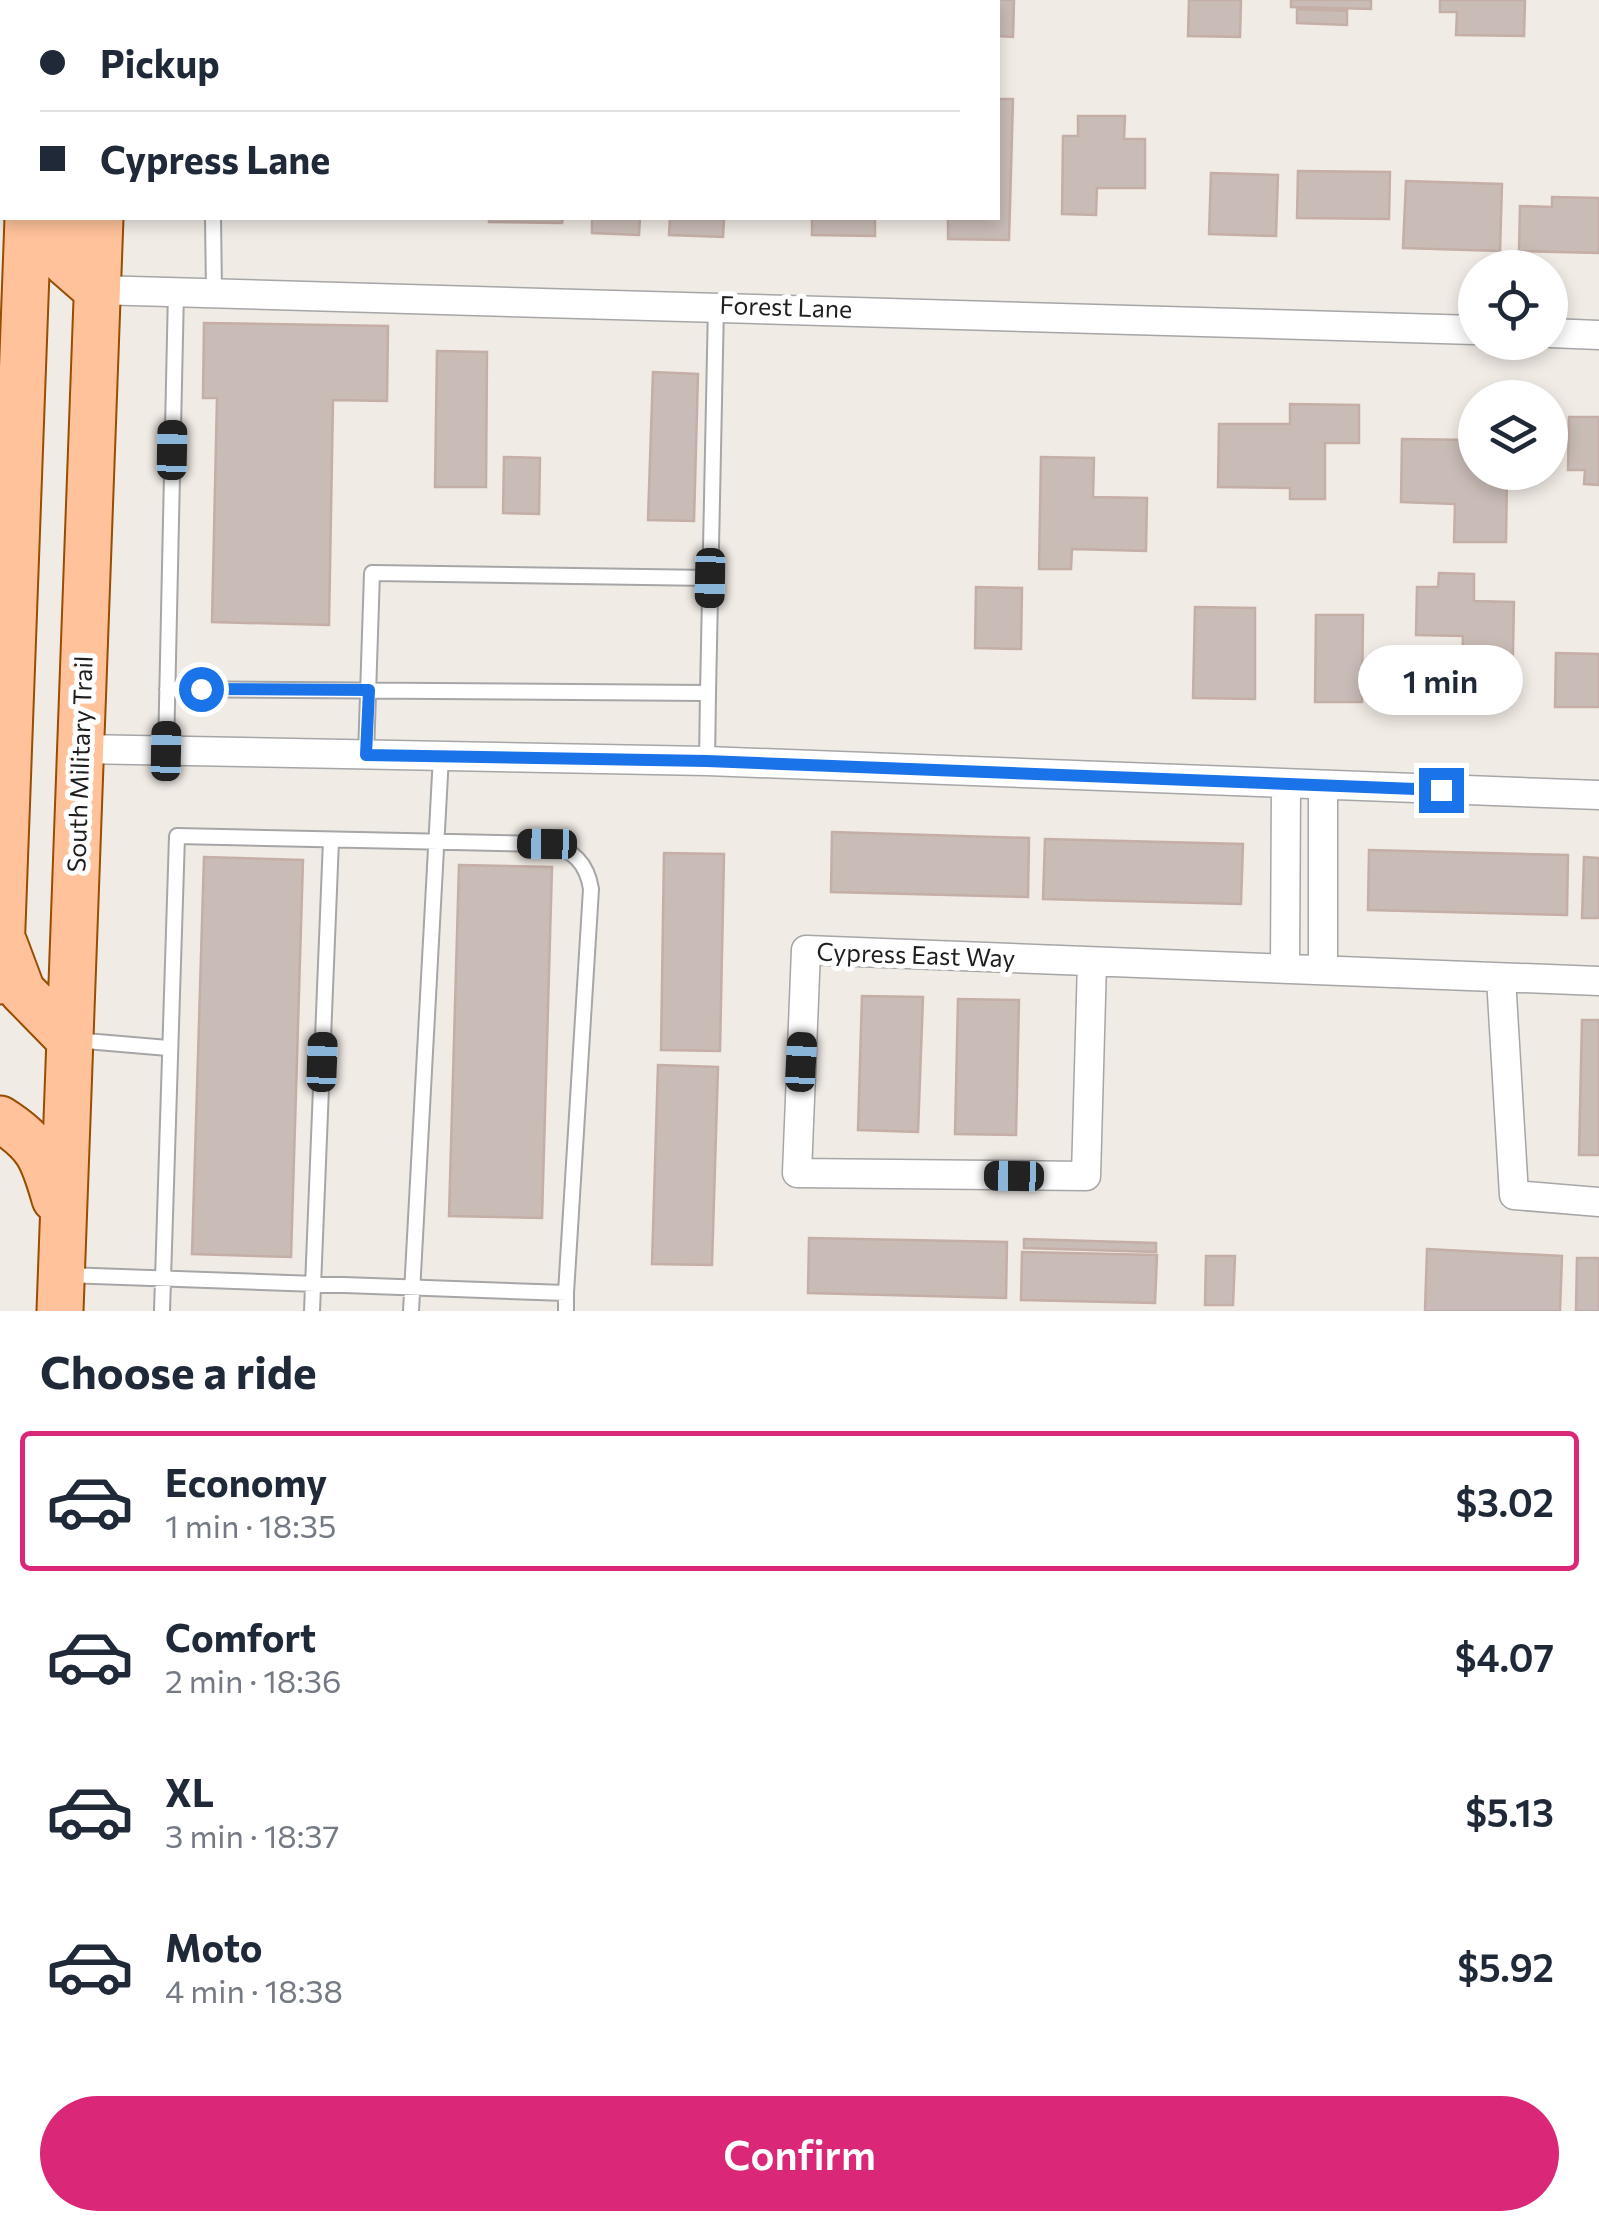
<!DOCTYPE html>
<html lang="en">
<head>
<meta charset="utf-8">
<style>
  body { margin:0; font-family:Commissioner,sans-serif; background:#f2f2f3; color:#1f2937; height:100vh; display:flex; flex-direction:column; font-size:38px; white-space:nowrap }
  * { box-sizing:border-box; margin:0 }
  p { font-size:32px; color:#747a83 }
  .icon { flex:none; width:55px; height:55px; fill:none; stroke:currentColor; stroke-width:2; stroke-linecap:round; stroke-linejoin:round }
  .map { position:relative; height:1311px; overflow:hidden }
  .details { display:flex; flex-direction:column; background:#fff; flex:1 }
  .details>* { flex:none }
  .top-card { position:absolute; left:0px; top:0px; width:1000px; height:220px; box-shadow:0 5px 15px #0003; display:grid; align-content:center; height:220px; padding:0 40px; background:#fff }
  .tools { position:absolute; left:1458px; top:250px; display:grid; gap:20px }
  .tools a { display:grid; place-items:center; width:110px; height:110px; border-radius:50%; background:#fff; box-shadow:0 5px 15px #0003; font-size:50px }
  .end { position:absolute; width:45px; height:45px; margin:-22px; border:12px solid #1a73e8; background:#fff; box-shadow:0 0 0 5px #fff }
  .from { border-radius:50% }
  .bubble { position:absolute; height:70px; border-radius:35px; background:#fff; box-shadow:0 5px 15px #0003; font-size:32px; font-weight:600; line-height:70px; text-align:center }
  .car { position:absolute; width:30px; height:60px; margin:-30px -15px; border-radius:12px; box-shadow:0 0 8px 2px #0007; background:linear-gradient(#222 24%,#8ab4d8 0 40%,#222 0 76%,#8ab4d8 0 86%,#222 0) }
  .top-card b { display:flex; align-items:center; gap:35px; height:95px; font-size:38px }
  .top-card b+b { border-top:2px solid #e0e1e3 }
  .top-card i { width:25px; height:25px; background:#1f2937 }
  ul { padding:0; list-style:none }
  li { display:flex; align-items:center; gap:30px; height:140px; margin:0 20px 15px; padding:0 20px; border:5px solid transparent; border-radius:10px }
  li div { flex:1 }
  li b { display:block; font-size:38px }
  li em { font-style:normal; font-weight:600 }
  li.current { border-color:#db2777 }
  li>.icon { width:90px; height:90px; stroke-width:1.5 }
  h2 { padding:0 40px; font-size:45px; line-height:120px }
  .cta { display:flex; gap:20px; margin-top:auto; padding:20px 40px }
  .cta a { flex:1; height:115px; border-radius:60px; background:#db2777; color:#fff; font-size:40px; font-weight:600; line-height:115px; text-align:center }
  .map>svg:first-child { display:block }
  .building { fill:#c9bcb7; stroke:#c4aea6; stroke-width:2.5 }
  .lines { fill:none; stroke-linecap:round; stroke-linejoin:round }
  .lane-casing { stroke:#a6a6a6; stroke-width:18 }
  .street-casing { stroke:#a6a6a6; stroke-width:31 }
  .primary-casing { stroke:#9a4c00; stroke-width:49 }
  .lane { stroke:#fff; stroke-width:14 }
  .street { stroke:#fff; stroke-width:28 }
  .primary { stroke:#ffc29b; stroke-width:45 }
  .route { stroke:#1a73e8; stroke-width:12 }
  .labels { text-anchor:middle; stroke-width:10; stroke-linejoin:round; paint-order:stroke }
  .street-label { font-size:25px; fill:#1f1f1f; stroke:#fff }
</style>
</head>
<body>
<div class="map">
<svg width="1599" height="1311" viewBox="0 0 1599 1311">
  <rect width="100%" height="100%" fill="#f1ebe5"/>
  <path class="building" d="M 193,0 L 336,0 L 336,2 L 193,2 Z
    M 947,0 L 1014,0 L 1013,37 L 998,36 L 998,2 Z
    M 1189,0 L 1241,0 L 1240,37 L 1188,36 Z
    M 1291,0 L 1371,0 L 1371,9 L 1291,7 Z
    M 1440,0 L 1525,0 L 1524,36 L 1456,35 L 1457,12 L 1440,12 Z
    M 1297,9 L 1347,11 L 1347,25 L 1297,23 Z
    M 998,99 L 1013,99 L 1009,240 L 948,239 L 948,218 L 998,218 Z
    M 1078,116 L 1125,116 L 1124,139 L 1145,139 L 1145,188 L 1097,188 L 1096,215 L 1062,214 L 1063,136 L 1078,136 Z
    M 1298,171 L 1390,172 L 1389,219 L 1297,218 Z
    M 1211,173 L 1278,175 L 1276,236 L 1209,234 Z
    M 1406,181 L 1502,184 L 1500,251 L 1403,248 Z
    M 1552,197 L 1599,198 L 1599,253 L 1519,251 L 1520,206 L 1552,207 Z
    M 489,218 L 563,218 L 562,223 L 489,222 Z
    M 592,218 L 640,218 L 639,235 L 592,233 Z
    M 670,218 L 724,218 L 723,237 L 669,235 Z
    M 812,218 L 875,218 L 875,236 L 812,235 Z
    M 204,323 L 388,326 L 387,401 L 333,400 L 329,625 L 212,622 L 217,398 L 203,398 Z
    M 437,351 L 487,352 L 486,487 L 435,487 Z
    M 653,372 L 698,374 L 694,521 L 648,520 Z
    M 1290,404 L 1359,405 L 1359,443 L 1325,443 L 1325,499 L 1290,499 L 1290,488 L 1218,487 L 1219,424 L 1290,424 Z
    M 1569,417 L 1599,417 L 1599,485 L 1584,484 L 1585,470 L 1568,470 Z
    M 1402,439 L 1475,440 L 1475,472 L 1526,472 L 1507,475 L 1506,542 L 1454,542 L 1455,504 L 1401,502 Z
    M 504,457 L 540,458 L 539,514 L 503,513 Z
    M 1041,457 L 1094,458 L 1093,497 L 1147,498 L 1146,551 L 1072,549 L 1071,569 L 1039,569 Z
    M 1439,573 L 1474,574 L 1474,601 L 1514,602 L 1512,698 L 1461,697 L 1463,636 L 1416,635 L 1417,587 L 1438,587 Z
    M 976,587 L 1022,588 L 1021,649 L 975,648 Z
    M 1195,607 L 1255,608 L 1255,699 L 1193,698 Z
    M 1316,615 L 1363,615 L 1362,702 L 1315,702 Z
    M 1556,653 L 1599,654 L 1599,707 L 1555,707 Z
    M 832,832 L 1029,838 L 1028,897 L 831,892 Z
    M 1045,839 L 1243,844 L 1241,904 L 1043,899 Z
    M 1369,850 L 1568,855 L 1567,915 L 1368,910 Z
    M 664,853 L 724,854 L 720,1051 L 661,1050 Z
    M 204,857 L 303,860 L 291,1257 L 192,1254 Z
    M 1584,857 L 1599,858 L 1599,918 L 1582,918 Z
    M 459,865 L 552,867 L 542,1218 L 449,1216 Z
    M 862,996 L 923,997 L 918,1132 L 858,1130 Z
    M 958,999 L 1019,1000 L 1016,1135 L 955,1134 Z
    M 1582,1020 L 1599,1020 L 1599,1155 L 1579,1155 Z
    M 658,1065 L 718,1067 L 712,1265 L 652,1264 Z
    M 809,1238 L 1007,1242 L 1006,1298 L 808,1293 Z
    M 1024,1239 L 1156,1243 L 1156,1252 L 1024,1248 Z
    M 1427,1249 L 1562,1256 L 1560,1311 L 1425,1311 Z
    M 1022,1252 L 1157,1255 L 1155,1303 L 1021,1300 Z
    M 1206,1256 L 1235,1256 L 1233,1305 L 1205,1305 Z
    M 1577,1258 L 1599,1258 L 1599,1311 L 1576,1311 Z"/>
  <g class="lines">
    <defs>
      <path id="lane" d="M 213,218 L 214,292
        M 167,689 L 708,693 L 716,305
        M 166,751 L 176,291
        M 366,755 L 372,573 L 711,578
        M 707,761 L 708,693
        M 74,1040 L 168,1048
        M 66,1275 L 566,1293 L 566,1311
        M 162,1311 L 177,836 L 547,844 C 573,849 587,863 591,889 L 566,1293
        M 312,1311 L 331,840
        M 411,1311 L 441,756"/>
      <path id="street" d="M 97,290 L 1475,330
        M 1550,333 L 1599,335
        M 80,749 L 707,761 L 1599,795
        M 1323,786 L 1323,967
        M 1092,962 L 1086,1176 L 797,1173 L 806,950 L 1599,981
        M 1285,967 L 1286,785
        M 1501,978 L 1514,1195 L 1599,1202"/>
      <path id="primary" d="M 39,0 L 40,2
        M 108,2 L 108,0
        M 59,218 L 66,263 L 97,290
        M 4,943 L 22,991 L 70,1040
        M 0,981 L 28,218
        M 0,1119 C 38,1143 43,1157 55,1199
        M 60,1311 L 100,218"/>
    </defs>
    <use href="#lane" class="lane-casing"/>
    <use href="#street" class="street-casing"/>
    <use href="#primary" class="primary-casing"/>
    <use href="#lane" class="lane"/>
    <use href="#street" class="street"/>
    <use href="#primary" class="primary"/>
  </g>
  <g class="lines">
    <path class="route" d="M 201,689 L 369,690 L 366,755 L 707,761 L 1441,790"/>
  </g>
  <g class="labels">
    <g class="street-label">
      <text transform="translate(786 307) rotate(2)" y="9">Forest Lane</text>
      <text transform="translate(80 764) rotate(-88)" y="9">South Military Trail</text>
      <text transform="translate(916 955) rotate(2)" y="9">Cypress East Way</text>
    </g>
  </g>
</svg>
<div class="tools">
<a><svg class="icon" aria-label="locate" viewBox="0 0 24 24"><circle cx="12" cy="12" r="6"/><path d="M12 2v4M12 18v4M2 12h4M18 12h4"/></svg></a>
<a><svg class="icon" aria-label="layers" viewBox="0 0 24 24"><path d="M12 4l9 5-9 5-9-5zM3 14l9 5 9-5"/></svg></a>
</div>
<i class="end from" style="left:201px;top:689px"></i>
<i class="end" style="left:1441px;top:790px"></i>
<div class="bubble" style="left:1358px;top:645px;width:165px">1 min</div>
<i class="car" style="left:172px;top:450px;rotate:1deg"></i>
<i class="car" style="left:710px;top:578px;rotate:181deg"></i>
<i class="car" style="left:166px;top:751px;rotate:1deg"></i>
<i class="car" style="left:547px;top:844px;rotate:271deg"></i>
<i class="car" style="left:322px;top:1062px;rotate:2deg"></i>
<i class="car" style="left:801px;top:1062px;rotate:3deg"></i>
<i class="car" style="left:1014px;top:1176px;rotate:271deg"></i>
<div class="top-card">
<b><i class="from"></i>Pickup</b>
<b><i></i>Cypress Lane</b>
</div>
</div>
<section class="details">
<h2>Choose a ride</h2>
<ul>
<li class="current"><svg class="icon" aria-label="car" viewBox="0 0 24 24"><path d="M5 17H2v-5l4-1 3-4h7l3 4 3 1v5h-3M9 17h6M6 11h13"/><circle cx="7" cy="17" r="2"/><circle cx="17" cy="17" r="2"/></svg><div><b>Economy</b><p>1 min · 18:35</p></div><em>$3.02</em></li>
<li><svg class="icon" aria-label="car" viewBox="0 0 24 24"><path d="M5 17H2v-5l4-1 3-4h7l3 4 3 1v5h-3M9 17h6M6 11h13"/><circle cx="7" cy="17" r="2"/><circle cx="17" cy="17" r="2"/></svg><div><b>Comfort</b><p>2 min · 18:36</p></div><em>$4.07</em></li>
<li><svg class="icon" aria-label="car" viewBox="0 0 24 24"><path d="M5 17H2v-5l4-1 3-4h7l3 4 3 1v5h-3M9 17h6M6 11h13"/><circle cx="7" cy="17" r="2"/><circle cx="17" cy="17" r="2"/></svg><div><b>XL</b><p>3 min · 18:37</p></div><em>$5.13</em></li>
<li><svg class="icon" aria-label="car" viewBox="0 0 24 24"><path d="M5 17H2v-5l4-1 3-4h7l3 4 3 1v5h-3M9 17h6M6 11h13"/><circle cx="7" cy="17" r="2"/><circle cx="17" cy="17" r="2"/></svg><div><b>Moto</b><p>4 min · 18:38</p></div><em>$5.92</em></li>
</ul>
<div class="cta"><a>Confirm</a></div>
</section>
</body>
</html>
